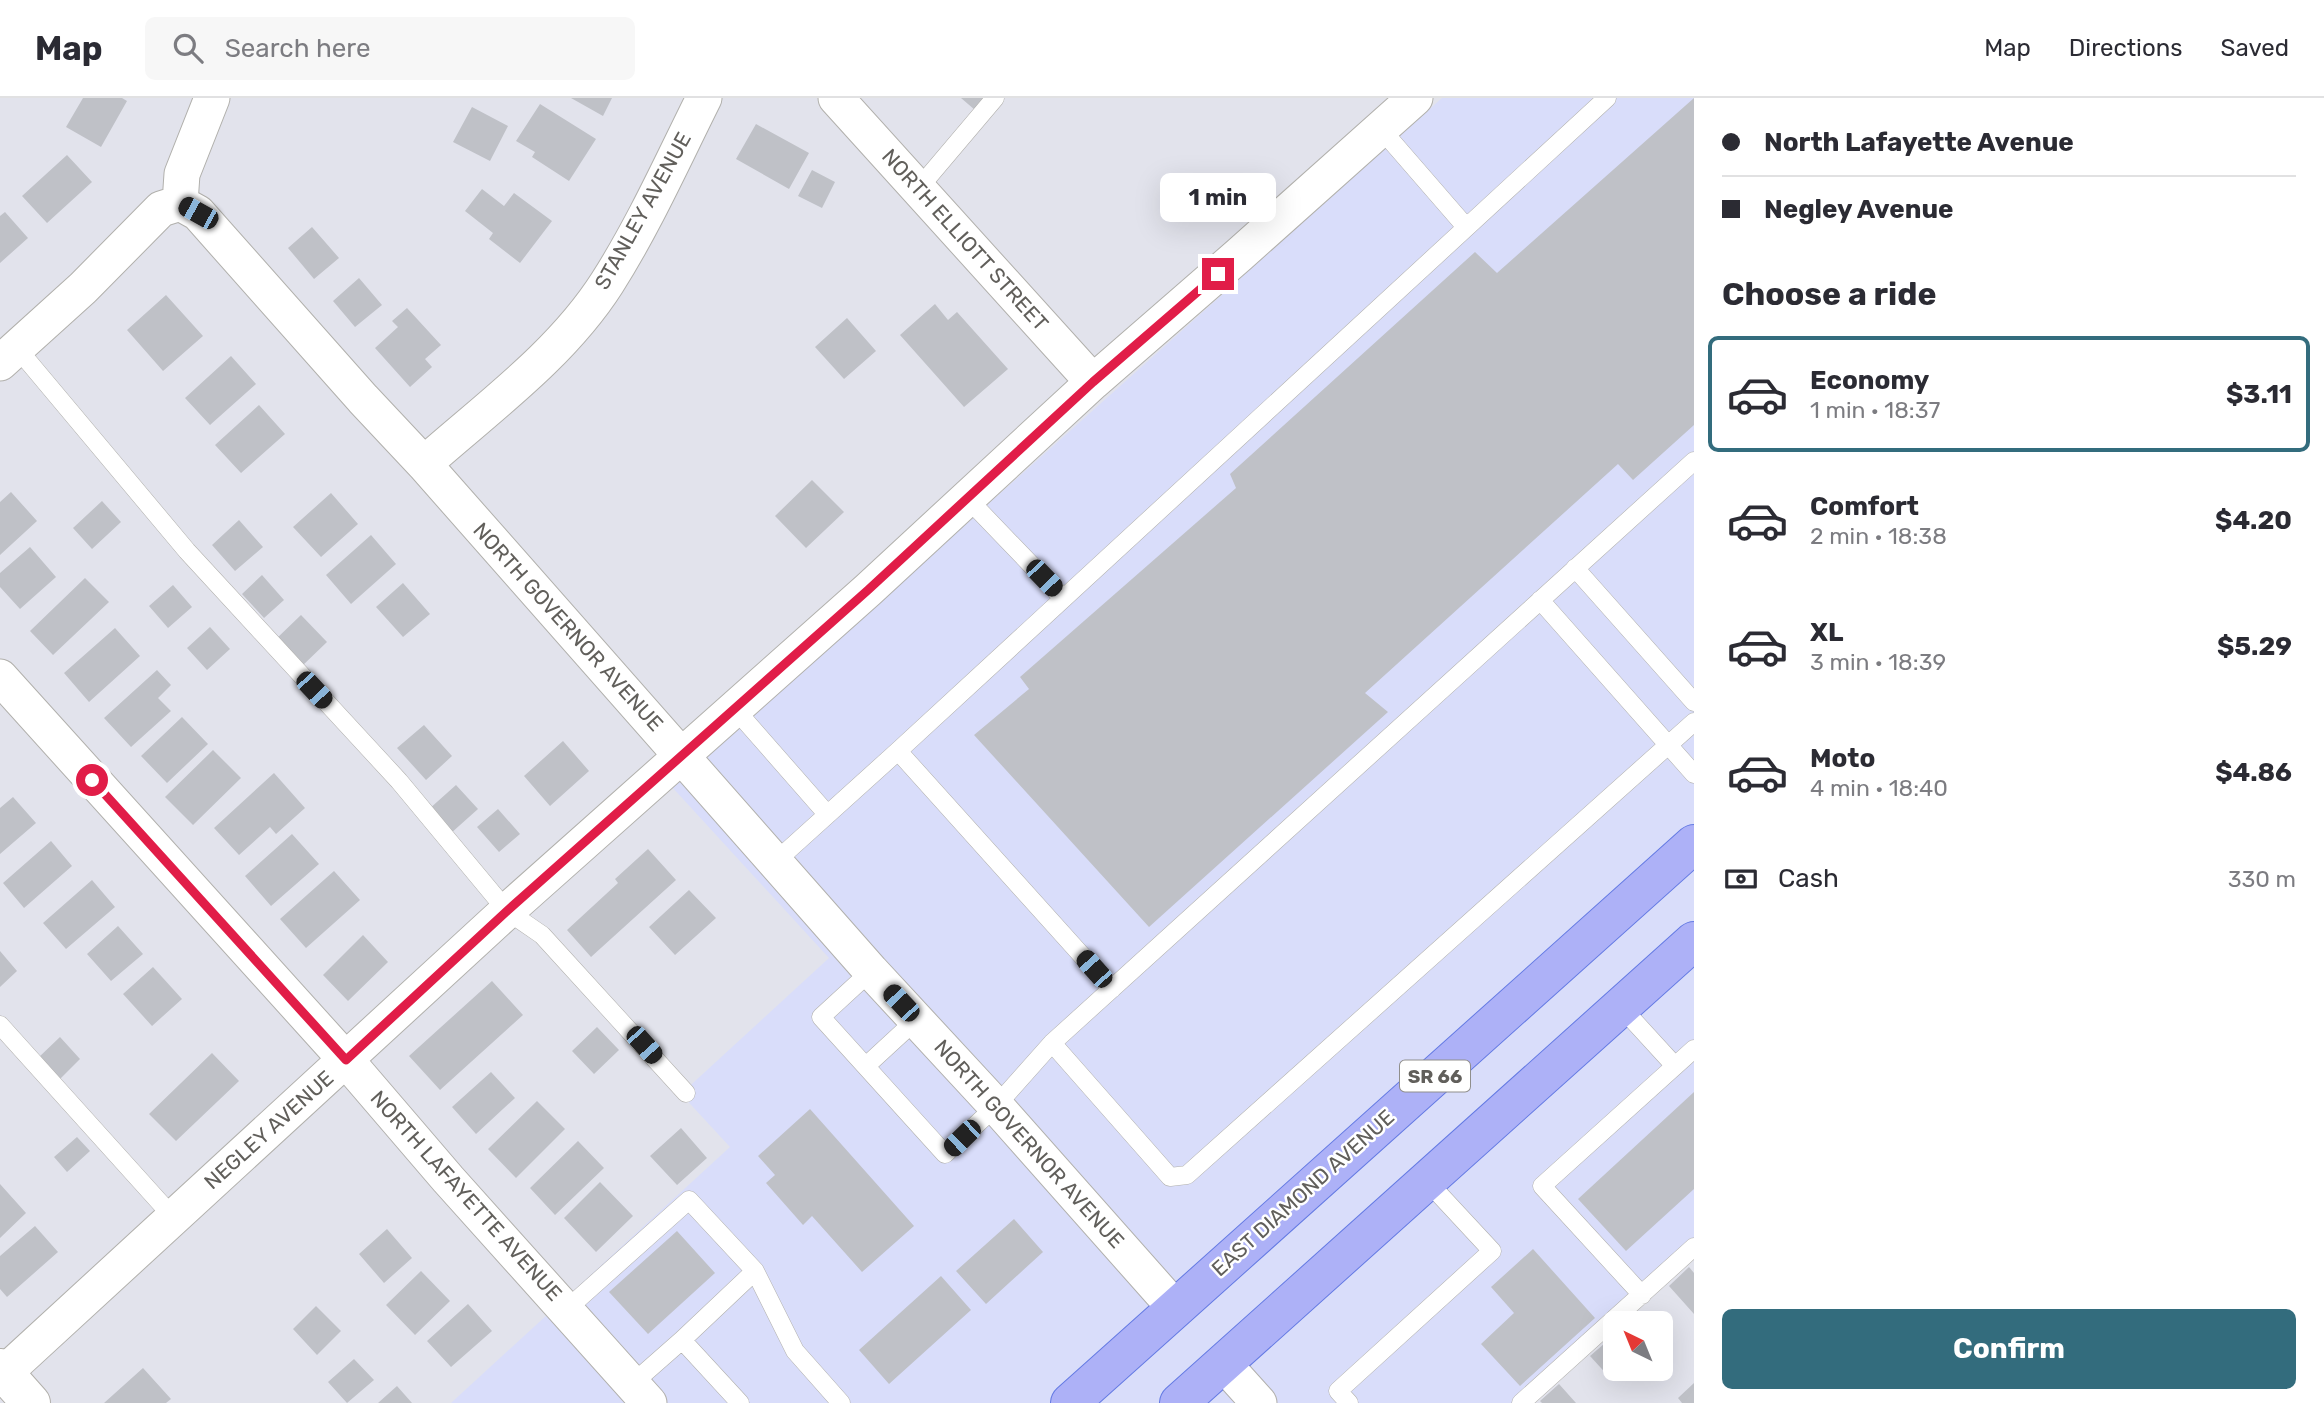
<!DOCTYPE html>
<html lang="en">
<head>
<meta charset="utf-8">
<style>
  body { margin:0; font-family:Rubik,sans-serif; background:#f7f7f7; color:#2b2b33; height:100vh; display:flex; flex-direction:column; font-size:26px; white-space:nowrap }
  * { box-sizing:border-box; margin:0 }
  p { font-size:23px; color:#7c7c81 }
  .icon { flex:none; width:38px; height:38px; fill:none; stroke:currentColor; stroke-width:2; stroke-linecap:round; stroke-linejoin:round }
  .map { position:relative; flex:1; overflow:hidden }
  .details { display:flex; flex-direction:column; background:#fff; width:630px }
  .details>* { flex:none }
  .top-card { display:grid; align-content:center; height:154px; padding:0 28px; background:#fff }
  .needle { width:46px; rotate:317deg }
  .controls { position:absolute; left:1603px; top:1213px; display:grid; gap:14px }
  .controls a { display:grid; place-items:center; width:70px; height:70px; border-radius:10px; background:#fff; box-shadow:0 7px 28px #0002; font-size:35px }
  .end { position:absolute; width:32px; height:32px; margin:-16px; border:9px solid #e11d48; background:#fff; box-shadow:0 0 0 4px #fff }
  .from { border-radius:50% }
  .bubble { position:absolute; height:49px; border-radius:10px; background:#fff; box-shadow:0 7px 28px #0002; font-size:23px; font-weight:700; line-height:49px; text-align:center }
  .car { position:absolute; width:21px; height:42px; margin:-21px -10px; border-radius:9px; box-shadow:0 0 5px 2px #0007; background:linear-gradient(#222 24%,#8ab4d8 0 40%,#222 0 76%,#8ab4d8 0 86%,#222 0) }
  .top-card b { display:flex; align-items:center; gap:24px; height:66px; font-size:26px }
  .top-card b+b { border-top:2px solid #e1e1e2 }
  .top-card i { width:18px; height:18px; background:#2b2b33 }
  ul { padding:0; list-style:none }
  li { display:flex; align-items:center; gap:21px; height:116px; margin:0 14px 10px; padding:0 14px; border:4px solid transparent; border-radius:10px }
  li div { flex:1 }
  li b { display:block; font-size:26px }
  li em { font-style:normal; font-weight:700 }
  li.active { border-color:#336c7d }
  li>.icon { width:63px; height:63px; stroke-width:1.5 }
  h2 { padding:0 28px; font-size:32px; line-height:84px }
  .pay { display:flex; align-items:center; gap:18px; height:77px; padding:0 28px; font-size:26px }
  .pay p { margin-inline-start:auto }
  .primary-button { display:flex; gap:14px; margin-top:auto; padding:14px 28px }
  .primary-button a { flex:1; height:80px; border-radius:10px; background:#336c7d; color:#fff; font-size:28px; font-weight:700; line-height:80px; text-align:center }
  header { display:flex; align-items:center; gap:42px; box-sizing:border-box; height:98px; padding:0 35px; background:#fff; border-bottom:2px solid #e1e1e2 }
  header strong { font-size:33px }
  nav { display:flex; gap:38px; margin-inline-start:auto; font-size:24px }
  .search { width:490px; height:63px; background:#f7f7f7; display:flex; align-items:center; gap:18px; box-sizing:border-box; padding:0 24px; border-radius:10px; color:#7c7c81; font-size:26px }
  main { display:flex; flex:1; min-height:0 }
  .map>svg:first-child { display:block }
  .commercial { fill:#d9ddfa }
  .building { fill:#bfc1c7 }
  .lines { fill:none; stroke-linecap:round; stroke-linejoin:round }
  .lane-casing { stroke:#b1b0ac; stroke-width:19 }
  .street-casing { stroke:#b1b0ac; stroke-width:37 }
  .secondary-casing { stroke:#b2b0ab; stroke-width:40 }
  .primary-casing { stroke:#647ae3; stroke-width:40 }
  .lane { stroke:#fff; stroke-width:18 }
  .street { stroke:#fff; stroke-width:35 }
  .secondary { stroke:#fff; stroke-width:38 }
  .primary { stroke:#adb1f7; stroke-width:38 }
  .route { stroke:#e11d48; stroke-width:9 }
  .labels { text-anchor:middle; stroke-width:5; stroke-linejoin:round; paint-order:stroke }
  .shield { fill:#fff; stroke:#908f8c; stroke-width:2 }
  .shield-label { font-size:19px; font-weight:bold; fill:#615f5b }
  .street-label { font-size:21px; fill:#615f5b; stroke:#fff }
</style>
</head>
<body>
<header>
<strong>Map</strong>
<div class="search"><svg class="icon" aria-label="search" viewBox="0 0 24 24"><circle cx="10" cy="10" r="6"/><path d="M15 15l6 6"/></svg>Search here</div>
<nav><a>Map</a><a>Directions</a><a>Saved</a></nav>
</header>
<main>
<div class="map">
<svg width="1694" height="1305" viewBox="0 0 1694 1305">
  <rect width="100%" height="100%" fill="#e2e3ec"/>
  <path class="commercial" d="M 1442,0 L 1694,0 L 1694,1140 L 1512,1305 L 451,1305 L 730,1049 L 681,996 L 829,860 L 672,689 Z"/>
  <path class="building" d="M 83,0 L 122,0 L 127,3 L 101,49 L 66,29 Z
    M 571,0 L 612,0 L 603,18 Z
    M 961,0 L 985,0 L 975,12 Z
    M 1694,0 L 1694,327 L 1633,382 L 1618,366 L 1365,595 L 1388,614 L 1149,829 L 974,637 L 1029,591 L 1020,579 L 1236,390 L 1230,376 L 1475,154 L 1497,175 Z
    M 540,6 L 596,41 L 569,83 L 532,59 L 535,54 L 516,43 Z
    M 472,9 L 508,28 L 490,63 L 453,44 Z
    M 756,26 L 809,55 L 789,91 L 736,61 Z
    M 67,57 L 92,84 L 47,125 L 22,98 Z
    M 812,72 L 835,84 L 822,110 L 798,98 Z
    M 482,91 L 504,108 L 514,95 L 552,123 L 520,165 L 489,141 L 493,135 L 465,113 Z
    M 5,114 L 28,140 L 0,165 L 0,118 Z
    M 312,129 L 339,160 L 314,181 L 288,150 Z
    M 359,180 L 382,207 L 355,229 L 333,203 Z
    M 166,197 L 203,238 L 163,273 L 127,232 Z
    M 935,206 L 948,222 L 957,214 L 1008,271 L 964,309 L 900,237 Z
    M 407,210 L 441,247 L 425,261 L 432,269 L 410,289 L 375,250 L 398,229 L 392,223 Z
    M 847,220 L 876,253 L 844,281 L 815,249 Z
    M 231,258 L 256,286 L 210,327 L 185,300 Z
    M 259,307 L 285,336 L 241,375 L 215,347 Z
    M 812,382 L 844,414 L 806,450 L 775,418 Z
    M 11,394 L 37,423 L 0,457 L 0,404 Z
    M 331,395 L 358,426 L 321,459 L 293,429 Z
    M 102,403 L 121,424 L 92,451 L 73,430 Z
    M 239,422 L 263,449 L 235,473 L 212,447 Z
    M 371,437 L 396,466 L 351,506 L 326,477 Z
    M 30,449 L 56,479 L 20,511 L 0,489 L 0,475 Z
    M 262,477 L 284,502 L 264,520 L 242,496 Z
    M 85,480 L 109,504 L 53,557 L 30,533 Z
    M 403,485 L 430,516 L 403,539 L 376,509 Z
    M 173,487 L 192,509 L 168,530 L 149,508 Z
    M 301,517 L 327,544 L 301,569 L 275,542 Z
    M 210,529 L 230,551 L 207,572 L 187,550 Z
    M 115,530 L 140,558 L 89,604 L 64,575 Z
    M 157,572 L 171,587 L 158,600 L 171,613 L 131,649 L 104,620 Z
    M 182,619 L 208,646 L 167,685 L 141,658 Z
    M 424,627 L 452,658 L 426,682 L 397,650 Z
    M 563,643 L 589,673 L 550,708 L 524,678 Z
    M 213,652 L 241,680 L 193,727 L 165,699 Z
    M 274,675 L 305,710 L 276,736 L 270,729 L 239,757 L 214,730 Z
    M 456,687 L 478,711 L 450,736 L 428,712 Z
    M 13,699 L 36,725 L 0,756 L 0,710 Z
    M 498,711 L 520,736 L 499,754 L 477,729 Z
    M 292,736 L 319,766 L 271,808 L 245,778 Z
    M 51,743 L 72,768 L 24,810 L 3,785 Z
    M 648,751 L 676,782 L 591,859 L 567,832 L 618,785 L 615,781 Z
    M 334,773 L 360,802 L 306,850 L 280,821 Z
    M 92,782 L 115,809 L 66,851 L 43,825 Z
    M 689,792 L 716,820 L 675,857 L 649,829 Z
    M 118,828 L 143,856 L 111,883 L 87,856 Z
    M 363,837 L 388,864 L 348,903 L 323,877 Z
    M 0,853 L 17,873 L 0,889 Z
    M 153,869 L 182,901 L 152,928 L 123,896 Z
    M 492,883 L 523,917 L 440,992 L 409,958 Z
    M 597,929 L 619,952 L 594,976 L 572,953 Z
    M 60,939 L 80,961 L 59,982 L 38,960 Z
    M 212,955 L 239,983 L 176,1043 L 149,1016 Z
    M 491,974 L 515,1000 L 476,1036 L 452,1009 Z
    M 1694,994 L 1694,1091 L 1626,1153 L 1578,1101 Z
    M 537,1003 L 565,1031 L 516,1080 L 488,1051 Z
    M 810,1011 L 914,1128 L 862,1174 L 812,1118 L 803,1127 L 766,1085 L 775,1077 L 758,1058 Z
    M 681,1030 L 707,1060 L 677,1087 L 650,1058 Z
    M 77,1039 L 90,1053 L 67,1074 L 54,1059 Z
    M 578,1043 L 604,1070 L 555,1117 L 530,1090 Z
    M 600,1084 L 633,1118 L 596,1154 L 564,1120 Z
    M 0,1086 L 26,1115 L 0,1140 Z
    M 1014,1121 L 1043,1154 L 986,1206 L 956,1173 Z
    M 35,1128 L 58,1154 L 7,1199 L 0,1191 L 0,1158 Z
    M 387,1131 L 412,1160 L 384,1185 L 359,1156 Z
    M 677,1133 L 715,1175 L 648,1236 L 609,1194 Z
    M 1533,1151 L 1595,1220 L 1520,1288 L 1481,1246 L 1514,1215 L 1491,1189 Z
    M 1689,1169 L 1694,1175 L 1694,1216 L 1669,1188 Z
    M 421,1173 L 450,1203 L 415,1237 L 386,1207 Z
    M 941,1178 L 971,1212 L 889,1286 L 859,1252 Z
    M 468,1206 L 492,1233 L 451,1269 L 427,1243 Z
    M 316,1208 L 341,1233 L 317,1257 L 293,1231 Z
    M 1612,1239 L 1615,1243 L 1615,1270 L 1623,1270 L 1611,1281 L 1590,1258 Z
    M 354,1261 L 374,1282 L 347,1305 L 328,1284 Z
    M 143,1270 L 171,1301 L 166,1305 L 104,1305 Z
    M 1694,1285 L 1694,1305 L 1682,1305 L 1678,1300 Z
    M 1559,1286 L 1576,1305 L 1542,1305 L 1540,1303 Z
    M 397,1288 L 412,1305 L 378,1305 Z"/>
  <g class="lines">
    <defs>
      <path id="lane" d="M 1381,31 L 1466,129
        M 918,91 L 995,0
        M 17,250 L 187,453 L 399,683 L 507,813 L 542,837 L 686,995
        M 967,400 L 1063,500
        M 1575,470 L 1694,604
        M 1540,502 L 1694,676
        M 734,610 L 827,716
        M 898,653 L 1112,891
        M 775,764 L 898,653 L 1607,0
        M 871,873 L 821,919 L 945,1056 L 996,1008 L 1052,945 L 1694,363
        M 1621,909 L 1675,968
        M 0,927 L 173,1119
        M 1052,945 L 1170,1079 L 1187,1077 L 1694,624
        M 866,968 L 916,922
        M 1642,1197 L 1542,1088 L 1694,951
        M 567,1211 L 689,1102 L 755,1173 L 795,1253 L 841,1305
        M 682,1242 L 755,1173
        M 632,1286 L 682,1242 L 740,1305
        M 1349,1305 L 1338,1293 L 1492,1153 L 1427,1083
        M 1521,1305 L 1694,1149"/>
      <path id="street" d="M 836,0 L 1093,284
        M 180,105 L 198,115 L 363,301 L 424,366 L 871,873 L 996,1008 L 1175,1210
        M 180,105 L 182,76 L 212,0
        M 0,265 L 83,190 L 161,111 L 180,105
        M 424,366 C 487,310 561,257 607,185 C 644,127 673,62 704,0
        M 0,579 L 346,962 L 448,1081 L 649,1305
        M 1223,1265 L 1259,1305
        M 0,1279 L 507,813 L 868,492 L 1093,284 L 1239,157 L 1415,0"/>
      <path id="secondary" d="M 0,1270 L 31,1305"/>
      <path id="primary" d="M 1070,1305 L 1694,746
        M 1179,1305 L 1694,843"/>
    </defs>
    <use href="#lane" class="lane-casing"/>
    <use href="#street" class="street-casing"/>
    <use href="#secondary" class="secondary-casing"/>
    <use href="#primary" class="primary-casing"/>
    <use href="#lane" class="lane"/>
    <use href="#street" class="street"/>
    <use href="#secondary" class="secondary"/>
    <use href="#primary" class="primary"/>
  </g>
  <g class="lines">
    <path class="route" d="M 92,682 L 346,962 L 507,813 L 868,492 L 1093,284 L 1218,176"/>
  </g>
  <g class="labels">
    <rect class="shield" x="1400" y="962.5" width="70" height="31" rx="5"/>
    <g class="shield-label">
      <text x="1435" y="985">SR 66</text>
    </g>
    <g class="street-label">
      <text transform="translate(643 113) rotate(-61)" y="7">STANLEY AVENUE</text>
      <text transform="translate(965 142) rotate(48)" y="7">NORTH ELLIOTT STREET</text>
      <text transform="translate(568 529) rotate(48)" y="7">NORTH GOVERNOR AVENUE</text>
      <text transform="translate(269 1032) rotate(-42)" y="7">NEGLEY AVENUE</text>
      <text transform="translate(1029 1046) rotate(48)" y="7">NORTH GOVERNOR AVENUE</text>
      <text transform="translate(1303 1095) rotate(-42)" y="7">EAST DIAMOND AVENUE</text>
      <text transform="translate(466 1098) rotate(48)" y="7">NORTH LAFAYETTE AVENUE</text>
    </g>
  </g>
</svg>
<div class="controls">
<a><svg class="needle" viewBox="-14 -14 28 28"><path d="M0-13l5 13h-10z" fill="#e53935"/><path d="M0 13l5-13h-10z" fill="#7c7c81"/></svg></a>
</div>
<i class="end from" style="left:92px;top:682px"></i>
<i class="end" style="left:1218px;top:176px"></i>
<div class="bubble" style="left:1160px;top:75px;width:116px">1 min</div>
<i class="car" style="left:198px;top:115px;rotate:299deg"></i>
<i class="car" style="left:1044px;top:480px;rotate:136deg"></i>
<i class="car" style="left:314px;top:592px;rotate:137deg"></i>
<i class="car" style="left:1094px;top:871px;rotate:318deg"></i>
<i class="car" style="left:901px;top:905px;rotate:317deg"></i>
<i class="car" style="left:644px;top:947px;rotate:138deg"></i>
<i class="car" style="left:962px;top:1040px;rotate:226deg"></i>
</div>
<section class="details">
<div class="top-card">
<b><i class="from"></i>North Lafayette Avenue</b>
<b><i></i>Negley Avenue</b>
</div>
<h2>Choose a ride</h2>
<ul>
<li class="active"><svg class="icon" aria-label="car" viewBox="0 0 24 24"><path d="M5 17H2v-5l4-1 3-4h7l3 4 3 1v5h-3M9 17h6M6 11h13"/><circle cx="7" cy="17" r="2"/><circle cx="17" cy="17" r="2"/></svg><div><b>Economy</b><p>1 min · 18:37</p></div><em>$3.11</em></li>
<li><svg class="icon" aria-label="car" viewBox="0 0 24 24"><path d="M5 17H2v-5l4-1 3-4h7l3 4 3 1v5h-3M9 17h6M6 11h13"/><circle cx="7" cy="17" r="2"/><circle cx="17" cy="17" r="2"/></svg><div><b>Comfort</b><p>2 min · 18:38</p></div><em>$4.20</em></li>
<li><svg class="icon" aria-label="car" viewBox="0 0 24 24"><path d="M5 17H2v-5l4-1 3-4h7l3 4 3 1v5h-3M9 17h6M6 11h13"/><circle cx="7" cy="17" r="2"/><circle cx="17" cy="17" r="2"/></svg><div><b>XL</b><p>3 min · 18:39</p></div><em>$5.29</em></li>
<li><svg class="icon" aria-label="car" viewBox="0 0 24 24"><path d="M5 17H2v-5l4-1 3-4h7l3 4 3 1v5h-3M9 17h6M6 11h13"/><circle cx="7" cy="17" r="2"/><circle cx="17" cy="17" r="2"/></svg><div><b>Moto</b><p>4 min · 18:40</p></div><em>$4.86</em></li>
</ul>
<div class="pay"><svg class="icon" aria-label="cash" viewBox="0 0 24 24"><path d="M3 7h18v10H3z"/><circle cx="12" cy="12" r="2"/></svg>Cash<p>330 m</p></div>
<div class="primary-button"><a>Confirm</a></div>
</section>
</main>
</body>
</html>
